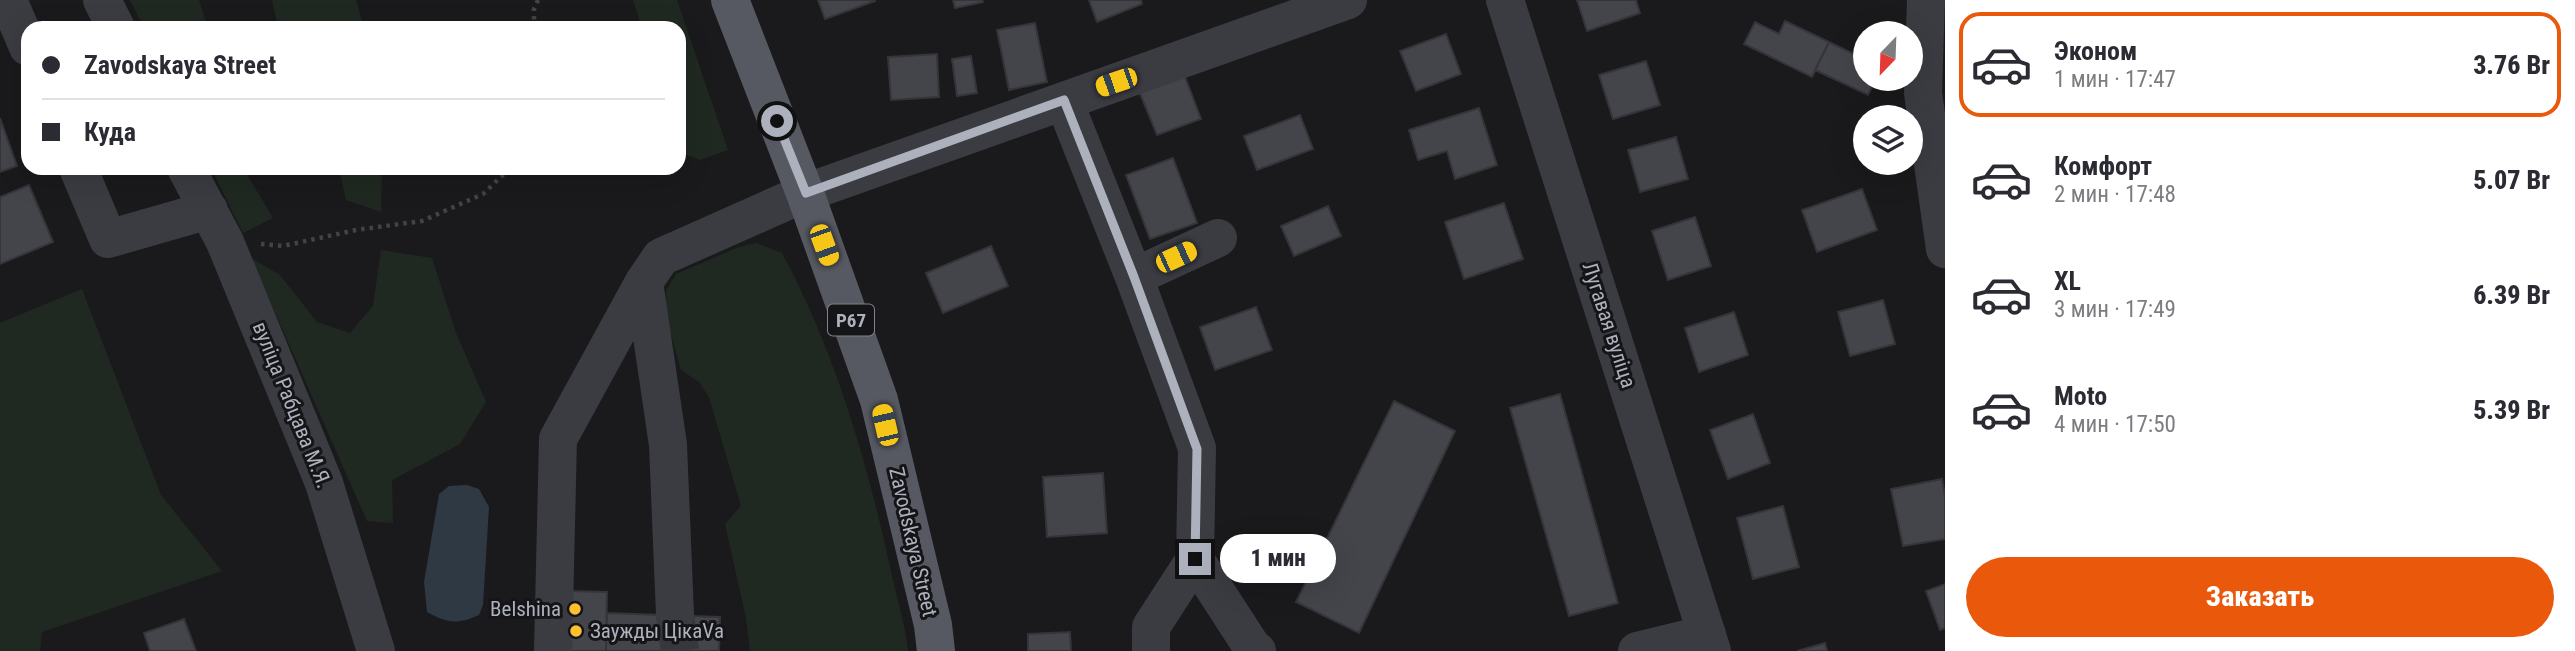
<!DOCTYPE html>
<html lang="ru">
<head>
<meta charset="utf-8">
<style>
  body { margin:0; font-family:"Roboto Condensed",sans-serif; background:#f7f7f7; color:#2b2b33; height:100vh; display:flex; flex-direction:column; font-size:26px; white-space:nowrap }
  * { box-sizing:border-box; margin:0 }
  p { font-size:23px; color:#7c7c81 }
  .icon { flex:none; width:38px; height:38px; fill:none; stroke:currentColor; stroke-width:2; stroke-linecap:round; stroke-linejoin:round }
  .map { position:relative; flex:1; overflow:hidden }
  .side { display:flex; flex-direction:column; background:#fff; width:630px }
  .side>* { flex:none }
  .guide { position:absolute; left:21px; top:21px; width:665px; height:154px; border-radius:21px; box-shadow:0 7px 28px #0002; display:grid; align-content:center; height:154px; padding:0 21px; background:#fff }
  .needle { width:46px; rotate:203deg }
  .fabs { position:absolute; left:1853px; top:21px; display:grid; gap:14px }
  .fabs a { display:grid; place-items:center; width:70px; height:70px; border-radius:50%; background:#fff; box-shadow:0 7px 28px #0002; font-size:35px }
  .end { position:absolute; width:32px; height:32px; margin:-16px; border:9px solid #acb1bd; background:#111; box-shadow:0 0 0 4px #111 }
  .from { border-radius:50% }
  .bubble { position:absolute; height:49px; border-radius:24px; background:#fff; box-shadow:0 7px 28px #0002; font-size:23px; font-weight:800; line-height:49px; text-align:center }
  .car { position:absolute; width:21px; height:42px; margin:-21px -10px; border-radius:9px; box-shadow:0 0 5px 2px #0007; background:linear-gradient(#f5c518 24%,#345 0 40%,#f5c518 0 76%,#345 0 86%,#f5c518 0) }
  .guide b { display:flex; align-items:center; gap:24px; height:66px; font-size:26px }
  .guide b+b { border-top:2px solid #e1e1e2 }
  .guide i { width:18px; height:18px; background:#2b2b33 }
  ul { padding:12px 0 0; list-style:none }
  li { display:flex; align-items:center; gap:21px; height:105px; margin:0 14px 10px; padding:0 7px; border:4px solid transparent; border-radius:21px }
  li div { flex:1 }
  li b { display:block; font-size:26px }
  li em { font-style:normal; font-weight:800 }
  li.active { border-color:#ea580c }
  li>.icon { width:63px; height:63px; stroke-width:1.5 }
  .button { display:flex; gap:14px; margin-top:auto; padding:14px 21px }
  .button a { flex:1; height:80px; border-radius:42px; background:#ea580c; color:#fff; font-size:28px; font-weight:800; line-height:80px; text-align:center }
  main { display:flex; flex:1; min-height:0 }
  .map>svg:first-child { display:block }
  .green { fill:#1f2921 }
  .water { fill:#2e3943 }
  .building { fill:#44454a; stroke:#343439; stroke-width:2 }
  .lines { fill:none; stroke-linecap:round; stroke-linejoin:round }
  .minor-tunnel { stroke:#37383d; stroke-width:38; stroke-dasharray:38 19; stroke-linecap:butt }
  .path { stroke:#414349; stroke-width:4.5; stroke-dasharray:3.5 5; stroke-linecap:butt }
  .minor { stroke:#3b3c42; stroke-width:38 }
  .major { stroke:#575962; stroke-width:38 }
  .route { stroke:#acb1bd; stroke-width:9 }
  .poi-dot { fill:#ffc030; stroke:#151518; stroke-width:2.5 }
  .labels { text-anchor:middle; stroke-width:6; stroke-linejoin:round; paint-order:stroke }
  .shield { fill:#151518; stroke:#7f828c; stroke-width:2 }
  .shield-label { font-size:19px; font-weight:bold; fill:#acb1bd }
  .street-label { font-size:21px; fill:#acb1bd; stroke:#151518 }
  .poi-label { font-size:21px; fill:#acb1bd; stroke:#151518; text-anchor:end }
</style>
</head>
<body>
<main>
<div class="map">
<svg width="1945" height="651" viewBox="0 0 1945 651">
  <rect width="100%" height="100%" fill="#1a1a1d"/>
  <path class="green" d="M 130,0 L 199,0 L 208,28 L 144,28 Z
    M 272,0 L 356,0 L 364,28 L 278,28 Z
    M 633,0 L 677,0 L 728,150 L 700,160 L 679,152 L 679,28 L 642,28 Z
    M 211,168 L 243,168 L 273,218 L 243,233 Z
    M 339,168 L 382,168 L 381,212 L 346,200 Z
    M 756,243 L 782,253 C 834,349 867,461 890,567 C 896,595 905,623 908,651 L 750,651 L 746,618 L 725,524 L 741,506 L 709,397 L 699,382 L 681,370 L 665,313 L 666,291 L 676,274 L 739,247 Z
    M 381,250 L 432,258 L 456,333 L 486,402 L 460,444 L 392,480 L 393,523 L 367,521 L 251,258 L 280,275 L 317,322 L 350,333 L 373,306 Z
    M 82,289 L 161,495 L 222,571 L 42,632 L 40,651 L 0,651 L 0,323 Z"/>
  <path class="water" d="M 467,485 L 479,489 L 489,507 L 483,605 L 479,615 C 457,625 447,623 427,612 L 424,582 L 439,494 L 449,486 Z"/>
  <path class="building" d="M 818,0 L 874,0 L 875,1 L 825,19 Z
    M 953,0 L 982,0 L 983,2 L 955,8 Z
    M 1089,0 L 1141,0 L 1142,4 L 1097,22 Z
    M 1577,0 L 1636,0 L 1640,13 L 1587,31 Z
    M 1785,21 L 1829,42 L 1812,77 L 1744,44 L 1755,22 L 1779,34 Z
    M 1035,23 L 1047,82 L 1009,90 L 997,30 Z
    M 1446,34 L 1461,74 L 1416,91 L 1400,51 Z
    M 1829,42 L 1866,60 L 1866,79 L 1876,79 L 1868,95 L 1815,70 Z
    M 937,54 L 939,97 L 891,100 L 888,57 Z
    M 971,56 L 977,93 L 957,96 L 952,59 Z
    M 1646,61 L 1660,105 L 1613,119 L 1599,75 Z
    M 1184,74 L 1201,119 L 1157,135 L 1139,91 Z
    M 1479,108 L 1497,165 L 1455,179 L 1447,151 L 1418,160 L 1409,130 Z
    M 1300,115 L 1313,149 L 1257,170 L 1244,136 Z
    M 0,118 L 17,166 L 0,172 Z
    M 1676,137 L 1688,179 L 1640,192 L 1628,150 Z
    M 1173,158 L 1197,223 L 1150,239 L 1126,175 Z
    M 29,185 L 53,242 L 0,264 L 0,197 Z
    M 1862,189 L 1877,230 L 1817,252 L 1802,210 Z
    M 1504,203 L 1523,259 L 1464,279 L 1445,222 Z
    M 1328,206 L 1341,236 L 1294,256 L 1281,226 Z
    M 1695,217 L 1711,266 L 1668,280 L 1652,231 Z
    M 991,246 L 1008,286 L 943,313 L 926,273 Z
    M 1883,300 L 1895,344 L 1850,356 L 1838,312 Z
    M 1256,307 L 1272,350 L 1215,370 L 1200,327 Z
    M 1734,312 L 1748,355 L 1699,372 L 1685,328 Z
    M 1560,394 L 1618,603 L 1569,616 L 1510,408 Z
    M 1394,401 L 1455,431 L 1359,633 L 1296,602 Z
    M 1753,414 L 1770,463 L 1728,479 L 1710,430 Z
    M 1103,473 L 1107,533 L 1047,537 L 1043,477 Z
    M 1942,479 L 1945,496 L 1945,539 L 1903,546 L 1891,489 Z
    M 1783,506 L 1799,567 L 1753,579 L 1737,518 Z
    M 1945,584 L 1945,628 L 1940,630 L 1926,591 Z
    M 570,591 L 607,592 L 606,651 L 568,651 Z
    M 607,613 L 720,617 L 719,651 L 606,651 Z
    M 184,619 L 196,651 L 150,651 L 144,633 Z
    M 1070,632 L 1071,651 L 1028,651 L 1028,634 Z
    M 1825,643 L 1827,651 L 1797,651 Z"/>
  <g class="lines">
    <path class="minor-tunnel" d="M 675,615 L 680,651"/>
    <path class="path" d="M 534,28 L 534,9 L 538,0
      M 261,244 L 283,246 L 356,230 L 422,221 L 483,194 L 510,168"/>
    <path class="minor" d="M 8,0 L 28,47
      M 102,0 L 116,28
      M 1505,0 L 1712,651
      M 1926,0 L 1923,93 L 1945,249
      M 1064,101 L 1134,277 L 1197,448 L 1195,559 L 1151,627 L 1151,651
      M 78,168 L 108,239 L 209,210
      M 186,168 L 225,242 L 324,483 L 376,651
      M 1134,277 L 1218,238
      M 644,282 L 668,445 L 675,615
      M 1195,559 L 1252,647 L 1257,651
      M 553,651 L 558,439 L 644,282 L 661,257 L 805,193 L 1348,0
      M 1637,651 L 1707,634"/>
    <path class="major" d="M 730,0 L 805,193 L 879,400 L 933,625 L 936,651"/>
  </g>
  <g class="lines">
    <path class="route" d="M 777,121 L 806,193 L 1064,100 L 1134,277 L 1197,449 L 1195,559"/>
  </g>
  <g class="poi-dot">
    <circle cx="575" cy="609" r="7"/>
    <circle cx="576" cy="631" r="7"/>
  </g>
  <g class="labels">
    <rect class="shield" x="828" y="304.5" width="46" height="31" rx="5"/>
    <g class="shield-label">
      <text x="851" y="327">Р67</text>
    </g>
    <g class="street-label">
      <text transform="translate(1609 325) rotate(72)" y="7">Лугавая вуліца</text>
      <text transform="translate(292 405) rotate(68)" y="7">вуліца Рабцава М.Я.</text>
      <text transform="translate(913 542) rotate(77)" y="7">Zavodskaya Street</text>
    </g>
    <g class="poi-label">
      <text x="561" y="616">Belshina</text>
      <text x="590" y="638" text-anchor="start">Заужды ЦікаVа</text>
    </g>
  </g>
</svg>
<div class="fabs">
<a><svg class="needle" viewBox="-14 -14 28 28"><path d="M0-13l5 13h-10z" fill="#e53935"/><path d="M0 13l5-13h-10z" fill="#7c7c81"/></svg></a>
<a><svg class="icon" aria-label="layers" viewBox="0 0 24 24"><path d="M12 4l9 5-9 5-9-5zM3 14l9 5 9-5"/></svg></a>
</div>
<i class="end from" style="left:777px;top:121px"></i>
<i class="end" style="left:1195px;top:559px"></i>
<div class="bubble" style="left:1220px;top:534px;width:116px">1 мин</div>
<i class="car" style="left:1116px;top:82px;rotate:251deg"></i>
<i class="car" style="left:824px;top:245px;rotate:160deg"></i>
<i class="car" style="left:1176px;top:257px;rotate:65deg"></i>
<i class="car" style="left:885px;top:425px;rotate:347deg"></i>
<div class="guide">
<b><i class="from"></i>Zavodskaya Street</b>
<b><i></i>Куда</b>
</div>
</div>
<section class="side">
<ul>
<li class="active"><svg class="icon" aria-label="car" viewBox="0 0 24 24"><path d="M5 17H2v-5l4-1 3-4h7l3 4 3 1v5h-3M9 17h6M6 11h13"/><circle cx="7" cy="17" r="2"/><circle cx="17" cy="17" r="2"/></svg><div><b>Эконом</b><p>1 мин · 17:47</p></div><em>3.76 Br</em></li>
<li><svg class="icon" aria-label="car" viewBox="0 0 24 24"><path d="M5 17H2v-5l4-1 3-4h7l3 4 3 1v5h-3M9 17h6M6 11h13"/><circle cx="7" cy="17" r="2"/><circle cx="17" cy="17" r="2"/></svg><div><b>Комфорт</b><p>2 мин · 17:48</p></div><em>5.07 Br</em></li>
<li><svg class="icon" aria-label="car" viewBox="0 0 24 24"><path d="M5 17H2v-5l4-1 3-4h7l3 4 3 1v5h-3M9 17h6M6 11h13"/><circle cx="7" cy="17" r="2"/><circle cx="17" cy="17" r="2"/></svg><div><b>XL</b><p>3 мин · 17:49</p></div><em>6.39 Br</em></li>
<li><svg class="icon" aria-label="car" viewBox="0 0 24 24"><path d="M5 17H2v-5l4-1 3-4h7l3 4 3 1v5h-3M9 17h6M6 11h13"/><circle cx="7" cy="17" r="2"/><circle cx="17" cy="17" r="2"/></svg><div><b>Moto</b><p>4 мин · 17:50</p></div><em>5.39 Br</em></li>
</ul>
<div class="button"><a>Заказать</a></div>
</section>
</main>
</body>
</html>
